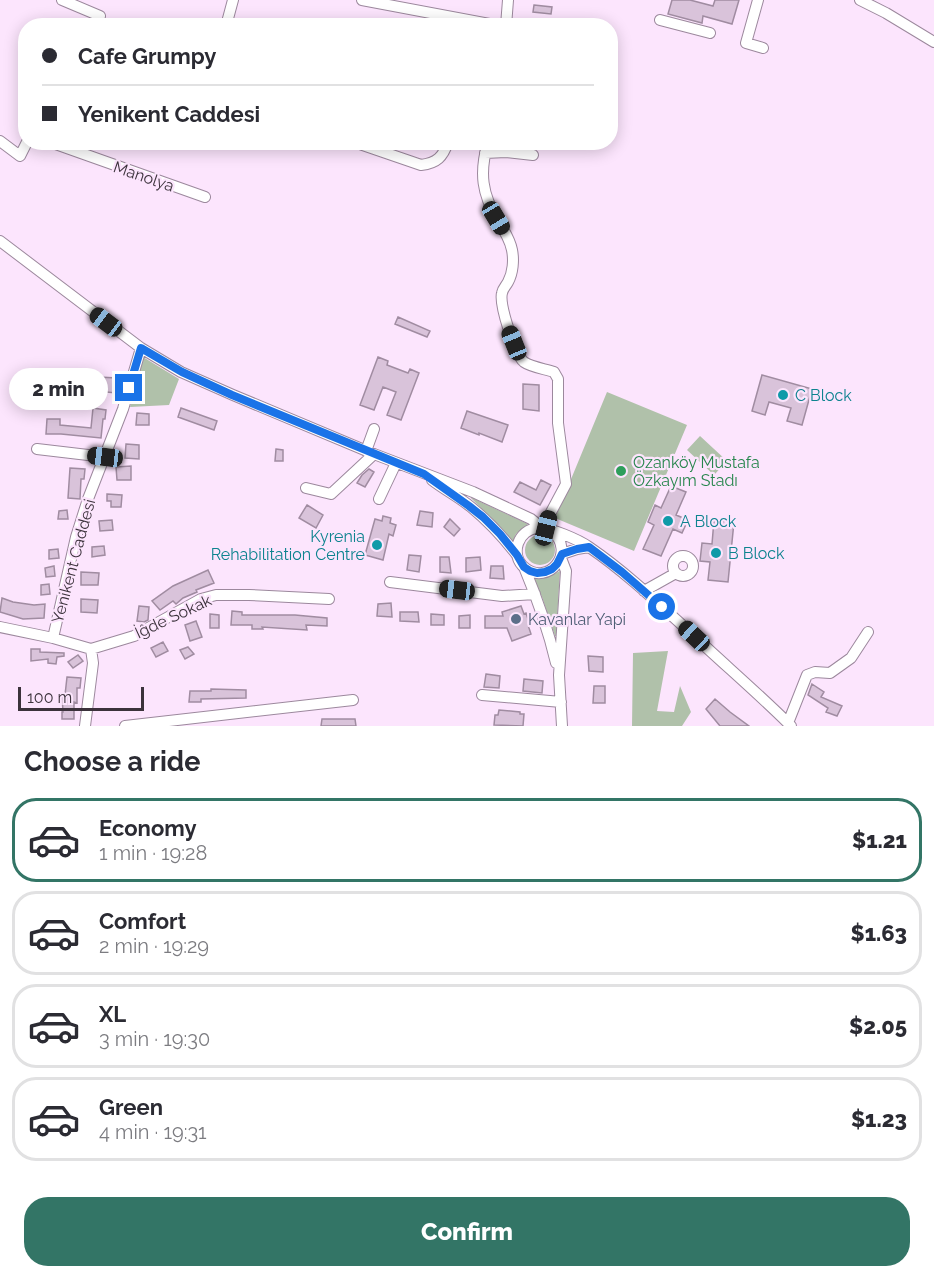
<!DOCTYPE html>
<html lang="en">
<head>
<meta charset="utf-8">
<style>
  body { margin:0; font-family:Raleway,sans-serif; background:#f2f2f3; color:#2b2b33; height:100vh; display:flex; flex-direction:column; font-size:22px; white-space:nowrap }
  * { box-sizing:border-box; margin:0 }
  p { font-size:20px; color:#7c7c81 }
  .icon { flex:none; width:33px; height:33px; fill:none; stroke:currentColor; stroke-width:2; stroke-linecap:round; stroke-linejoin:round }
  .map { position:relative; height:726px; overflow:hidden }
  .panel { display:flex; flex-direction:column; background:#fff; flex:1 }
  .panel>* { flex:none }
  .hud { position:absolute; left:18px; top:18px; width:600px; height:132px; border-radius:24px; box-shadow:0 3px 15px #0003; display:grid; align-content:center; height:132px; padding:0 24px; background:#fff }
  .scale { position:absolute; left:18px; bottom:15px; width:126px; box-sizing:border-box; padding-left:6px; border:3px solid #3b323b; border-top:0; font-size:16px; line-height:21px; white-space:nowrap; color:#3b323b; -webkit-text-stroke:4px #fce5fd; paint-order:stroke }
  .end { position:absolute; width:27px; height:27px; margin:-14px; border:8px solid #1a73e8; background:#fff; box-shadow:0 0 0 3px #fff }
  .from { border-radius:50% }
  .bubble { position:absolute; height:42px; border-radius:21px; background:#fff; box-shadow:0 3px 15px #0003; font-size:20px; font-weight:800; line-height:42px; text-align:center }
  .car { position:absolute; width:18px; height:36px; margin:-18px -9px; border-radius:8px; box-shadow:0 0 4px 2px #0007; background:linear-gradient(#222 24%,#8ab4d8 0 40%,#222 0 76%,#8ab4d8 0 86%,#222 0) }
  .hud b { display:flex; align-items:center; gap:21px; height:57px; font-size:22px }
  .hud b+b { border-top:2px solid #e1e1e2 }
  .hud i { width:15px; height:15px; background:#2b2b33 }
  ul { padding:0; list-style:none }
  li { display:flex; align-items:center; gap:18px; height:84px; margin:0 12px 9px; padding:0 12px; border:3px solid #e1e1e2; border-radius:24px }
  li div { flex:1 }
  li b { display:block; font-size:22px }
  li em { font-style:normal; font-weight:800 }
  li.current { border-color:#337566 }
  li>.icon { width:54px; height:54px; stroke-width:1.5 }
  h2 { padding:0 24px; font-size:27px; line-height:72px }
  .button { display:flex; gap:12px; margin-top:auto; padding:12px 24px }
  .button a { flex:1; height:69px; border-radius:24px; background:#337566; color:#fff; font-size:24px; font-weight:800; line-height:69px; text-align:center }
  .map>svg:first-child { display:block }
  .green { fill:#b0c1aa }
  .building { fill:#d9c3da; stroke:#a08ca1; stroke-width:1.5 }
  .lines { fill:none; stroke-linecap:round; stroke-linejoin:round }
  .minor-casing { stroke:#9c889d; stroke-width:12 }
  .minor { stroke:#fff; stroke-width:10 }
  .route { stroke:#1a73e8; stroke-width:8 }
  .culture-dot { fill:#0f9aa8; stroke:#fce5fd; stroke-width:2 }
  .leisure-dot { fill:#2e9e5b; stroke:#fce5fd; stroke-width:2 }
  .service-dot { fill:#5c6f8a; stroke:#fce5fd; stroke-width:2 }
  .labels { text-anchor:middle; stroke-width:4.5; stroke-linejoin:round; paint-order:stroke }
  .street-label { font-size:16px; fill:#3b323b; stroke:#fce5fd }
  .culture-label { font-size:16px; fill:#0d838f; stroke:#fce5fd; text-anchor:start }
  .leisure-label { font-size:16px; fill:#27864d; stroke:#fce5fd; text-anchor:start }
  .service-label { font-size:16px; fill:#4e5e75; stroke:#fce5fd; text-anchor:start }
</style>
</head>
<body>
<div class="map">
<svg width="934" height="726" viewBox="0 0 934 726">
  <rect width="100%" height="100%" fill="#fce5fd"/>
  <path class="green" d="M 143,357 L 179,379 L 169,405 L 130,407 Z
    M 607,392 L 687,425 L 634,551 L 555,518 Z
    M 700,436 L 727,461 L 714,475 L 687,450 Z
    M 470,497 L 528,524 L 516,534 L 513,541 L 500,527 Z
    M525 550a15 15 0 1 1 30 0a15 15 0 1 1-30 0Z
    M 560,571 L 556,636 L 555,636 L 542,597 L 533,578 L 546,578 Z
    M 668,651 L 657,711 L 674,712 L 680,686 L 691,712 L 682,726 L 632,726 L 633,653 Z"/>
  <path class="building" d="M 672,0 L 690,0 L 713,6 L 715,0 L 739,0 L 732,24 L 703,16 L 702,23 L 668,14 Z
    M 534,5 L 552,7 L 551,14 L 533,12 Z
    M 398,317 L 430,331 L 427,337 L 395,324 Z
    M 378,357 L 388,361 L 387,365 L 408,373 L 410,369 L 419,373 L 401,420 L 387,415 L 396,392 L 383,387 L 374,410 L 360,405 Z
    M 762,375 L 812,389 L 802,425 L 787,421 L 791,408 L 769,402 L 765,415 L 752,411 Z
    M 98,377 L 117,378 L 116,393 L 97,391 Z
    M 523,384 L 539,385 L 539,411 L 523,409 Z
    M 93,408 L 106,410 L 105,419 L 103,419 L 101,438 L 61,434 L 46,434 L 47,419 L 60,419 L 60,425 L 91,428 Z
    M 181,408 L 217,421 L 214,430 L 178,417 Z
    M 467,411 L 508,425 L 502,442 L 479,433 L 479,435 L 461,428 Z
    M 137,413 L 149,414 L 149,425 L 136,425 Z
    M 126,444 L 139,445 L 139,459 L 125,458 Z
    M 276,449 L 283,450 L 283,461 L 275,461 Z
    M 131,466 L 131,480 L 117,480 L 116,467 Z
    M 70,468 L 85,469 L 84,479 L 81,479 L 80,499 L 68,498 Z
    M 369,469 L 374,472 L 365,487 L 357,483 L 362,475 Z
    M 541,480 L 551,485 L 540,505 L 514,492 L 520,482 L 536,490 Z
    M 671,486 L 686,492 L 676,515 L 688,520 L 682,533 L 673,529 L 661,556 L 643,549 L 654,525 L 648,522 L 655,505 L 661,508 Z
    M 107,494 L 122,495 L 121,507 L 111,507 L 111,501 L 107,501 Z
    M 307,505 L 323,515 L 316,528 L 299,518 Z
    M 67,510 L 68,519 L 58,519 L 59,511 Z
    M 420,511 L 433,513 L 432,527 L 417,525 Z
    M 383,516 L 391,518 L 390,523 L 396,525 L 393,536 L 389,534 L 383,560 L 365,555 L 375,519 L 382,521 Z
    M 450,519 L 460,529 L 454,536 L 444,527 Z
    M 112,520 L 113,530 L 100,531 L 99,521 Z
    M 714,520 L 734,522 L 728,582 L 708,580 L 710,562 L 700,561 L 702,543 L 712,544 Z
    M 104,546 L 105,555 L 92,557 L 92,547 Z
    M 58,549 L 59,558 L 49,559 L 49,550 Z
    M 409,555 L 421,556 L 419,572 L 407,570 Z
    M 440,557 L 449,557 L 451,573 L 440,572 Z
    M 480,557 L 481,570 L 466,572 L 466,558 Z
    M 54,566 L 55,576 L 46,577 L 45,568 Z
    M 491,566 L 503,566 L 504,579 L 490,578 Z
    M 208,570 L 214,583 L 196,590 L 197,592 L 183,598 L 176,604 L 173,601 L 160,610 L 152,601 L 173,586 Z
    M 81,572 L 99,573 L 98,585 L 81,585 Z
    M 49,584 L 50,594 L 41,595 L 41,585 Z
    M 2,598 L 13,602 L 34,605 L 45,604 L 44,618 L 23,619 L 0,612 Z
    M 81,599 L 98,600 L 97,613 L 81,612 Z
    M 391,603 L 392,617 L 377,616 L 378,604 Z
    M 139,606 L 149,607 L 148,620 L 144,622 L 137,621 Z
    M 521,606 L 524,614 L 526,613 L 530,625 L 528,625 L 531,634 L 512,641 L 507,628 L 485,628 L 485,616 L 503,616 L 502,612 Z
    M 232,611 L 242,612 L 242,615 L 295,615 L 327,618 L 327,626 L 306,625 L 307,630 L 262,627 L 263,629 L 252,629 L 252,625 L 231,625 Z
    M 400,612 L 418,612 L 419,622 L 400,621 Z
    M 210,614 L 219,615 L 219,628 L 210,628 Z
    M 431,614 L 444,615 L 444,625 L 431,625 Z
    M 470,615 L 470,628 L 459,628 L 459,616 Z
    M 196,621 L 202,637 L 190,641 L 185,625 Z
    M 163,642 L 168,651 L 156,657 L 151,648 Z
    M 188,647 L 194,654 L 185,659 L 180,650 Z
    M 31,649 L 40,649 L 40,652 L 64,653 L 64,656 L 57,657 L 56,664 L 48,663 L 48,659 L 31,661 Z
    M 78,655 L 83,661 L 73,668 L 68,662 Z
    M 588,656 L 603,657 L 603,672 L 589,671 Z
    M 486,674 L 500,676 L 499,688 L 484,687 Z
    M 67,677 L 81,678 L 80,688 L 77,688 L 77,703 L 74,702 L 74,719 L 62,719 L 62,712 L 63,712 L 62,695 L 65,695 Z
    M 524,679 L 543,681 L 542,693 L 523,691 Z
    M 812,684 L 824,692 L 821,697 L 842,706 L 837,716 L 826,712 L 828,708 L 808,695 Z
    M 594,686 L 605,686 L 605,703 L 593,703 Z
    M 211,689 L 246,690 L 246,698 L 201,699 L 201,702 L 189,702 L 190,691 L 211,691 Z
    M 715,699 L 730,712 L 749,726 L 720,726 L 706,709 Z
    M 499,710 L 520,712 L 520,714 L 524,714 L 523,726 L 494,725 L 495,715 L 498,715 Z
    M 322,719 L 355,719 L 356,726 L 321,726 Z"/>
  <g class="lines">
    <defs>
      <path id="minor" d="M 62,0 L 100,16
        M 362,0 L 500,26
        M 758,0 L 746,43 L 763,48
        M 860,0 L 886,13 L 934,42
        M 660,20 L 710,33
        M 226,26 L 233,0
        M 506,26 L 508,0
        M 0,141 L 20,156 L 27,142
        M 50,142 L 205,197
        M 354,142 L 421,165 C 437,163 443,157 448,142
        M 488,142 C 479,173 482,194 498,221 C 504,230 510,240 512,250 C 514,260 513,273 508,282 C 506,286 503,288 502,293 C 499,304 515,355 524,362 C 531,367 545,369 554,372 L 558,379 L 558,423 L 566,484 L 549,516 L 546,528
        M 485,153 L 506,152 L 533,155
        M 0,241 L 141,348 L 181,372 L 233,395 L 374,454 L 473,492 L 531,519 L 542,528
        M 37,449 L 105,457
        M 366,451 L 374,429
        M 432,480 C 445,490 459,497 471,507 C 488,521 503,537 517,555
        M 306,488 L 331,494 L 374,454
        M 379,499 L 396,463
        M 552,531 C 577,553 548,586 525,568 C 509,555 518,529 538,528 C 550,527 579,540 589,547 C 627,573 660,605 694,636 C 726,666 760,695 791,726
        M 562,554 L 577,549 L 589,547
        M673 566a10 10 0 1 1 20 0a10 10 0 1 1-20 0Z
        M 561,558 L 566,571 L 559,675 L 562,726
        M 524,567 C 537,598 548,629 556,663
        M 390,582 L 502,596 L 535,594
        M 644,591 L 676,573
        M 0,627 L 53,638 L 91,649
        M 53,638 L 76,537 L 88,499 L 123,409 L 141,348
        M 91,649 L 134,636 L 201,599 L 216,595 L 249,595 L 329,599
        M 482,695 L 561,702
        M 788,723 L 807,675 L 815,672 L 830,673 L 851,658 L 868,632
        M 85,726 L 93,663 L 91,649
        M 125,726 L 353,700"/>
    </defs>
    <use href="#minor" class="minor-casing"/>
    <use href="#minor" class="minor"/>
  </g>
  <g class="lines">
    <path class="route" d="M 129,388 L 141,348 L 182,372 L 232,395 L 424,474 L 469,506 L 483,517 L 500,534 L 517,555 L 524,567 L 530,571 L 537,573 L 545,572 L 552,569 L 557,564 L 562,554 L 577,549 L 589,547 L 622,572 L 662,607"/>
  </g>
  <g class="culture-dot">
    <circle cx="783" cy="395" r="6"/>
    <circle cx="668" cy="521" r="6"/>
    <circle cx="377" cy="545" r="6"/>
    <circle cx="716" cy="553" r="6"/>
  </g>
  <circle class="leisure-dot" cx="621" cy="471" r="6"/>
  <circle class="service-dot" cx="516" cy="619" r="6"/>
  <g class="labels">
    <g class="street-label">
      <text transform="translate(144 176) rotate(19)" y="6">Manolya</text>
      <text transform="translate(73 561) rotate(-75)" y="6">Yenikent Caddesi</text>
      <text transform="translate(173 616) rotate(-25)" y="6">İĝde Sokak</text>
    </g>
    <g class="culture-label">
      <text x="795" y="401">C Block</text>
      <text x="680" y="527">A Block</text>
      <text x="365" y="542" text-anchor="end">Kyrenia<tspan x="365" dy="18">Rehabilitation Centre</tspan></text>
      <text x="728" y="559">B Block</text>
    </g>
    <g class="leisure-label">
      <text x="633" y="468">Ozanköy Mustafa<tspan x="633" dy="18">Özkayım Stadı</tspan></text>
    </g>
    <g class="service-label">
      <text x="528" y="625">Kavanlar Yapi</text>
    </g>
  </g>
</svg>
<div class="scale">100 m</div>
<i class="end from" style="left:662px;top:607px"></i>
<i class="end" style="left:129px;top:388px"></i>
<div class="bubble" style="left:9px;top:368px;width:99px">2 min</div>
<i class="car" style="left:496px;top:218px;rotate:149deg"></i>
<i class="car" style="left:106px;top:322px;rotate:307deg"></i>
<i class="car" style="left:514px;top:343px;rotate:338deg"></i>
<i class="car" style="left:105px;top:457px;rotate:277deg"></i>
<i class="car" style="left:546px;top:528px;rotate:14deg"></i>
<i class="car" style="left:457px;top:590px;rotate:277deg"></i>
<i class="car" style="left:694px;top:636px;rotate:313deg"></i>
<div class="hud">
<b><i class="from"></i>Cafe Grumpy</b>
<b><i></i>Yenikent Caddesi</b>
</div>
</div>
<section class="panel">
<h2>Choose a ride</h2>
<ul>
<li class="current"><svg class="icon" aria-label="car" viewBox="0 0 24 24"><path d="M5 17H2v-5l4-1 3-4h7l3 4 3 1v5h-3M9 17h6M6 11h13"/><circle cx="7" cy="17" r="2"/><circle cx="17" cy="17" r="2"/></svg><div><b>Economy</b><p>1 min · 19:28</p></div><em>$1.21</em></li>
<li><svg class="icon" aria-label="car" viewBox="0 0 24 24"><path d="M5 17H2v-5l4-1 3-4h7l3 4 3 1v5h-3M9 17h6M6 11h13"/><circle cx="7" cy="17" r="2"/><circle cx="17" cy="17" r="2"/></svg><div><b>Comfort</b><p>2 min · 19:29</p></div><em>$1.63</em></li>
<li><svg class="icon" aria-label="car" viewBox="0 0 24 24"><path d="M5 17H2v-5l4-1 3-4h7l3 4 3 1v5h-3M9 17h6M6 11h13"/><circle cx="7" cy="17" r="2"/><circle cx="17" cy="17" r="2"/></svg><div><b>XL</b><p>3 min · 19:30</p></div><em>$2.05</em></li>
<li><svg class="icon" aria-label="car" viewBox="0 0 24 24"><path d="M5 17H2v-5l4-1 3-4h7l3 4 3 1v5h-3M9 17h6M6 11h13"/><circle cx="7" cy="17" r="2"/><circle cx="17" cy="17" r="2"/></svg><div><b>Green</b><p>4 min · 19:31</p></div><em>$1.23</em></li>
</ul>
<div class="button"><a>Confirm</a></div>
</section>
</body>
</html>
